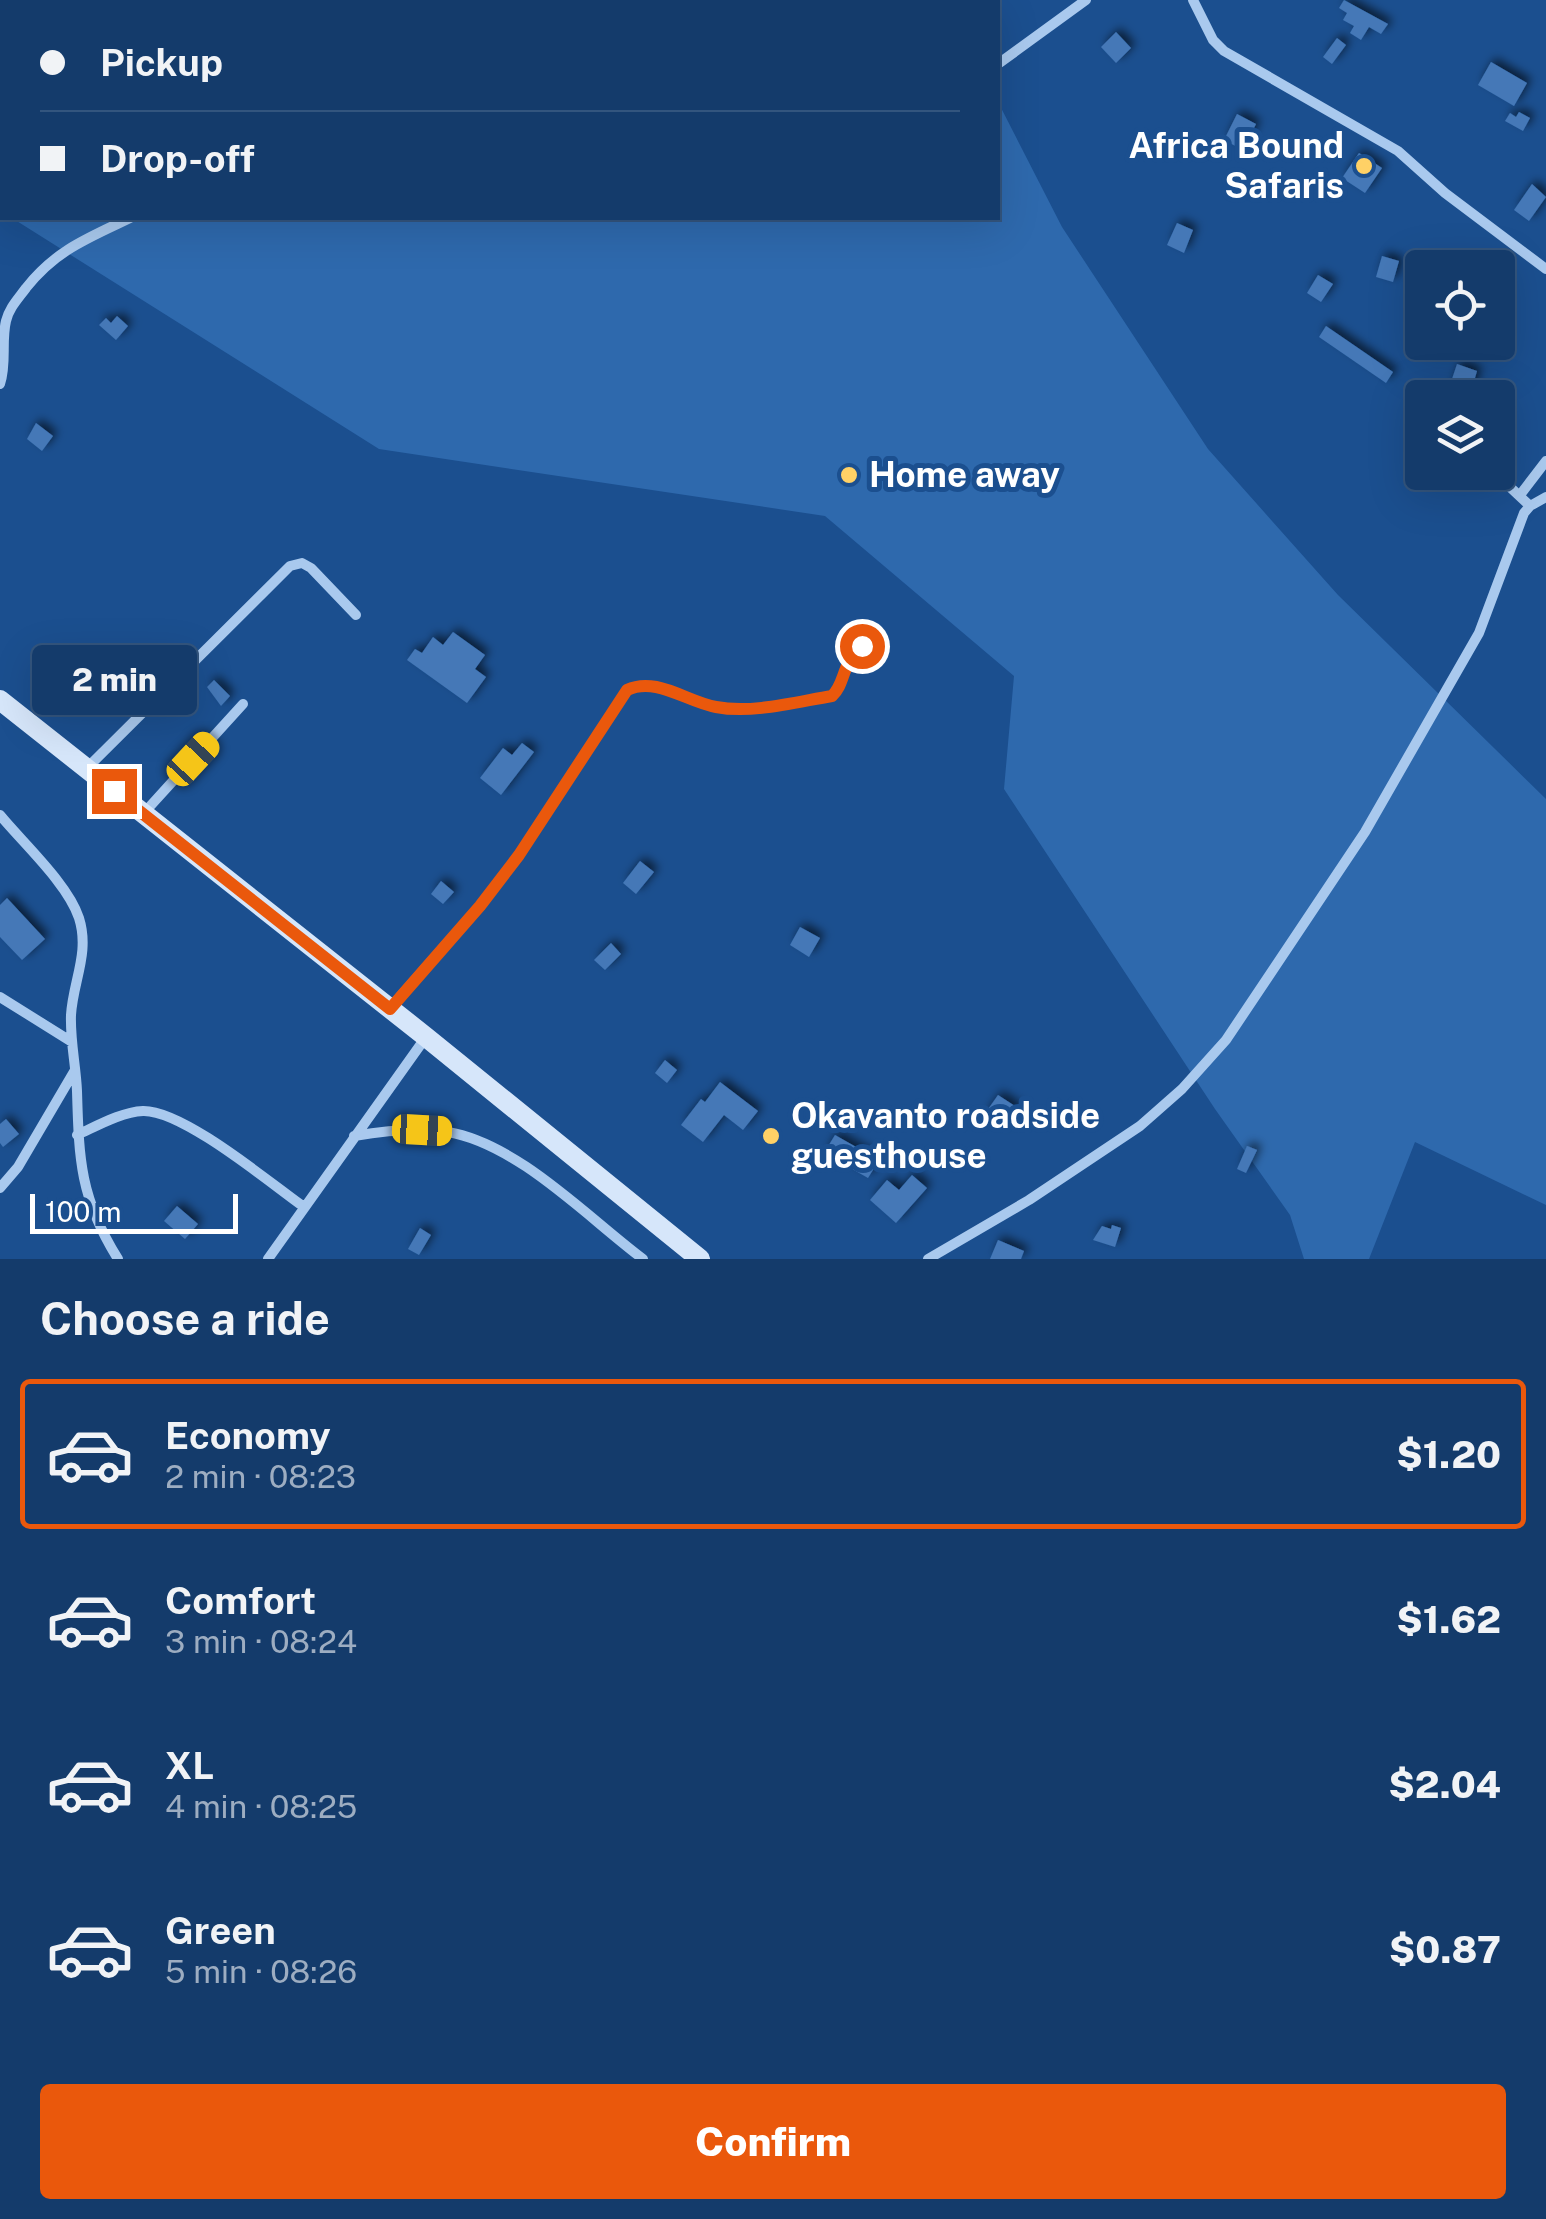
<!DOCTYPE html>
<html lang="en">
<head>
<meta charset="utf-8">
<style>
  body { margin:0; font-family:"Public Sans",sans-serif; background:#214673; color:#f1f3f6; height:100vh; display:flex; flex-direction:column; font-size:38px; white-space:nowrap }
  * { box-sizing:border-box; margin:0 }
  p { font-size:32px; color:#9dadc1 }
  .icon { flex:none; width:55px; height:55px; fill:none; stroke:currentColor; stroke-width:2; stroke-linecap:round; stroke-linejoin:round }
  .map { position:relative; height:1259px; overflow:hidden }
  .drawer { display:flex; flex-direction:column; background:#143b6b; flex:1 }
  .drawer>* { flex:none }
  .top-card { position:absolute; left:0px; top:0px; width:1000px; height:220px; box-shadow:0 10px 40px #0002,0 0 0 2px #33557e; display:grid; align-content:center; height:220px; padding:0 40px; background:#143b6b }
  .tools { position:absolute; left:1405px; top:250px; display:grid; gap:20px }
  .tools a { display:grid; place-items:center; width:110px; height:110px; border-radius:10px; background:#143b6b; box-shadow:0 10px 40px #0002,0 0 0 2px #33557e; font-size:50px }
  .scale { position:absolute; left:30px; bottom:25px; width:208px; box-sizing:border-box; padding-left:10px; border:5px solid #fff; border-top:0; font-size:28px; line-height:35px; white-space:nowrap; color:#fff; -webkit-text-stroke:8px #1b4f8f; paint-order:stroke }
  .end { position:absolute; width:45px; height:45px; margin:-22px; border:12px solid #ea580c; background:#fff; box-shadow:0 0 0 5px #fff }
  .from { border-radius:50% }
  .bubble { position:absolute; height:70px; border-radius:10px; background:#143b6b; box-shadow:0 10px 40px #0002,0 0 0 2px #33557e; font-size:32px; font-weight:800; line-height:70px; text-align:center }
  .car { position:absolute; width:30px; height:60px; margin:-30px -15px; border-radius:12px; box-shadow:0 0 8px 2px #0007; background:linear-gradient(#f5c518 24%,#345 0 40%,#f5c518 0 76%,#345 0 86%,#f5c518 0) }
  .top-card b { display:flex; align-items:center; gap:35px; height:95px; font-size:38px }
  .top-card b+b { border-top:2px solid #33557e }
  .top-card i { width:25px; height:25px; background:#f1f3f6 }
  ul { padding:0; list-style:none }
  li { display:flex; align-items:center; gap:30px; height:150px; margin:0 20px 15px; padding:0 20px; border:5px solid transparent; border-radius:10px }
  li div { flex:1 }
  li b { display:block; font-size:38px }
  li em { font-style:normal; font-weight:800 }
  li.current { border-color:#ea580c }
  li>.icon { width:90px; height:90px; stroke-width:1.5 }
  h2 { padding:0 40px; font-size:45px; line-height:120px }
  .button { display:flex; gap:20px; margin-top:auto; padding:20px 40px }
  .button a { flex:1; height:115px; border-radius:10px; background:#ea580c; color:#fff; font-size:40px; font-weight:800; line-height:115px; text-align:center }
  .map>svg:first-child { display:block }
  .green { fill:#2e69ad }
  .building { fill:#4478b7; filter:url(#shadow) }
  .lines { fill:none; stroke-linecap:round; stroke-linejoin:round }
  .street { stroke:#a9c9ee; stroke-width:10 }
  .secondary { stroke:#d6e6fa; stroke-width:20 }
  .route { stroke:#ea580c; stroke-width:12 }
  .poi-dot { fill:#ffd166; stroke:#1b4f8f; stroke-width:4 }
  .labels { text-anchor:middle; stroke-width:10; stroke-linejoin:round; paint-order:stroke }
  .poi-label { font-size:35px; font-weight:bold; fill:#fff; stroke:#1b4f8f; text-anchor:start }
</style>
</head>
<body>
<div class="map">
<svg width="1546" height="1259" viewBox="0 0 1546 1259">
  <defs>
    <filter id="shadow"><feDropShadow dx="4.5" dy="-4.5" stdDeviation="5" flood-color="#0009"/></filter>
  </defs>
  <rect width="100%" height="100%" fill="#1b4f8f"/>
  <path class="green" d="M 0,0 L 946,0 L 947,2 L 2,2 L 2,211 Z
    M 998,102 L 1062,227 L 1208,449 L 1338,595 L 1546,799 L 1546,1205 L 1415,1142 L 1369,1259 L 1304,1259 L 1290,1215 L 1215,1109 L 1004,789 L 1014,676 L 825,516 L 379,449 L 12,218 L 998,218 Z"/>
  <path class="building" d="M 1344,0 L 1388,24 L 1381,34 L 1369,27 L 1361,40 L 1350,33 L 1354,26 L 1343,20 L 1347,13 L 1339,8 Z
    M 1116,32 L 1131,48 L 1116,63 L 1101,47 Z
    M 1337,38 L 1346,45 L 1332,64 L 1323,57 Z
    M 1491,62 L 1527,83 L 1514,106 L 1478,85 Z
    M 1519,112 L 1530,118 L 1523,131 L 1505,121 L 1510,113 L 1516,117 Z
    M 1237,114 L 1256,124 L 1243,150 L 1224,140 Z
    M 1359,153 L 1382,168 L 1365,193 L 1342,178 Z
    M 1532,184 L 1546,197 L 1529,221 L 1514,210 Z
    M 1177,223 L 1193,230 L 1184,253 L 1167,245 Z
    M 1382,256 L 1399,261 L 1393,282 L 1376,277 Z
    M 1318,275 L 1333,284 L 1321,302 L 1307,293 Z
    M 117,316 L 128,326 L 116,340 L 99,325 L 106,318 L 111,323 Z
    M 1326,326 L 1393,372 L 1386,383 L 1319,337 Z
    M 1457,364 L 1477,371 L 1470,395 L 1449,388 Z
    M 36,423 L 53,436 L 42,451 L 27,439 Z
    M 453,632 L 485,655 L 475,669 L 486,677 L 467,703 L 407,660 L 415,649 L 422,653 L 433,637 L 443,645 Z
    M 214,680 L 230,696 L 221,706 L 207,687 Z
    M 522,743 L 534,752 L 501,795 L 480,778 L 503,748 L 512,755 Z
    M 640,861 L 654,872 L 636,894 L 623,883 Z
    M 441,881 L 454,892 L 443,904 L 431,894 Z
    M 7,898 L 45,939 L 22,960 L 0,937 L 0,905 Z
    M 800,927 L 820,938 L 809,957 L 790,945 Z
    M 611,943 L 621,954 L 605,970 L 594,960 Z
    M 665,1060 L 677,1070 L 667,1083 L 655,1073 Z
    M 720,1082 L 758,1111 L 743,1130 L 724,1115 L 703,1142 L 681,1125 L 701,1099 L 705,1102 Z
    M 998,1095 L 1018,1108 L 1003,1129 L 984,1115 Z
    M 6,1119 L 19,1134 L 3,1147 L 0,1143 L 0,1124 Z
    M 835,1135 L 879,1160 L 868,1178 L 824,1153 Z
    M 1247,1146 L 1257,1150 L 1246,1173 L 1237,1169 Z
    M 912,1175 L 927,1188 L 896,1223 L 870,1200 L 887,1180 L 899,1190 Z
    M 177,1206 L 198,1224 L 185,1239 L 164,1221 Z
    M 1112,1225 L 1121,1228 L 1115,1247 L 1093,1240 L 1102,1226 L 1111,1229 Z
    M 420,1228 L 431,1235 L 419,1255 L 408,1249 Z
    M 998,1240 L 1024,1251 L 1021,1259 L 990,1259 Z"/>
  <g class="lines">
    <path class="street" d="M 1193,0 L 1213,40 L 1224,51 L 1398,151 L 1445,193 L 1546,269
      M 142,2 L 143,0
      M 350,2 L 352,0
      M 998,64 L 1086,0
      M 0,87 L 2,86
      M 0,384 C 7,363 1,342 6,321 C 9,308 18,299 26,288 C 56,250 88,238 130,218
      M 1422,409 L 1422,410
      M 1494,472 L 1530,506
      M 1520,495 L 1546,461
      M 87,768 L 290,566 L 302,563 L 311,568 L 356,615
      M 143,814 L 243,704
      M 0,815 C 23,843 68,884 79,918 C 90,953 73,981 71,1015 C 70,1041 76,1066 77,1091 C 79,1160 80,1198 118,1259
      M 0,997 L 72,1042
      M 390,1008 L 480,906 L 519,855 L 627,690 C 657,676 686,702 716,707 C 752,714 796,702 832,696 C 847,683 840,663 862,646
      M 77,1135 C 97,1126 121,1112 143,1111 C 183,1110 270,1183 304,1207
      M 354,1136 C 384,1131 418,1127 448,1132 C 518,1144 587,1217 643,1259
      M 0,1188 L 18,1167 L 75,1070
      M 268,1259 L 426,1037
      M 928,1259 L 1029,1200 L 1140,1126 L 1182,1089 L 1226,1040 L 1365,832 L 1479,633 L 1524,513 L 1530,506 L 1546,497"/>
    <path class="secondary" d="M 0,700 L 426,1037 L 700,1259"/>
  </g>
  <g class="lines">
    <path class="route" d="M 114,791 L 390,1009 L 480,906 L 519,855 L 627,690 C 656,676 687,702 716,707 C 752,714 796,702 832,696 C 846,683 841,663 862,646"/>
  </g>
  <g class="poi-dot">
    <circle cx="1364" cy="166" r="10"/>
    <circle cx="849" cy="475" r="10"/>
    <circle cx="771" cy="1136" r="10"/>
  </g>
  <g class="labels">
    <g class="poi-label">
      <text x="1344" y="158" text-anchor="end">Africa Bound<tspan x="1344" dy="40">Safaris</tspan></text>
      <text x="869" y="487">Home away</text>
      <text x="791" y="1128">Okavanto roadside<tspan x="791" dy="40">guesthouse</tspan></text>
    </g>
  </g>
</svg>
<div class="tools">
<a><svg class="icon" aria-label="locate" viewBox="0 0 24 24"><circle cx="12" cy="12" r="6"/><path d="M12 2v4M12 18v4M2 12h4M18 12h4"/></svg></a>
<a><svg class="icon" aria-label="layers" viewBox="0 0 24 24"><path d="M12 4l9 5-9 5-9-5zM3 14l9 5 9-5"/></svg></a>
</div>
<div class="scale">100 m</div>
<i class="end from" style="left:862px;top:646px"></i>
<i class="end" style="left:114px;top:791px"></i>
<div class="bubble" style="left:32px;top:645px;width:165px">2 min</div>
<i class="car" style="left:193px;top:759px;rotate:43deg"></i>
<i class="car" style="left:422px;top:1130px;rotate:93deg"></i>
<div class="top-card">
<b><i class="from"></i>Pickup</b>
<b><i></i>Drop-off</b>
</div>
</div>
<section class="drawer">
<h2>Choose a ride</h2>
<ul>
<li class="current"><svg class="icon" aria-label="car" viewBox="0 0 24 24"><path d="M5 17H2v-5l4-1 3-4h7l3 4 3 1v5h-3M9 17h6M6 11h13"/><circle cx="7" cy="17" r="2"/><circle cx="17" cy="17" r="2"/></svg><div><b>Economy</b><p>2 min · 08:23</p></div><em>$1.20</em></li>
<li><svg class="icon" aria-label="car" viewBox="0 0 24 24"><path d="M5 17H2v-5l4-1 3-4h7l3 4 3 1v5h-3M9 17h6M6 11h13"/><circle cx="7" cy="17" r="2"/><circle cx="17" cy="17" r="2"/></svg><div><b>Comfort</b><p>3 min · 08:24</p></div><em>$1.62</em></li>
<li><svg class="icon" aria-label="car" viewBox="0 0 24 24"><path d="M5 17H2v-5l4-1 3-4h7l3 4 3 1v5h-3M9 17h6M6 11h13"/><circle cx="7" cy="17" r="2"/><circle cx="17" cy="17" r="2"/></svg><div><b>XL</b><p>4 min · 08:25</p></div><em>$2.04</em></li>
<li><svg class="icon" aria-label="car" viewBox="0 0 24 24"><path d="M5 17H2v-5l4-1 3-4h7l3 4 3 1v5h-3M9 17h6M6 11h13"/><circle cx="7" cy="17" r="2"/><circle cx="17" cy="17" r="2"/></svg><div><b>Green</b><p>5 min · 08:26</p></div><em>$0.87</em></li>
</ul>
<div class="button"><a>Confirm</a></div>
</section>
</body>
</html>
